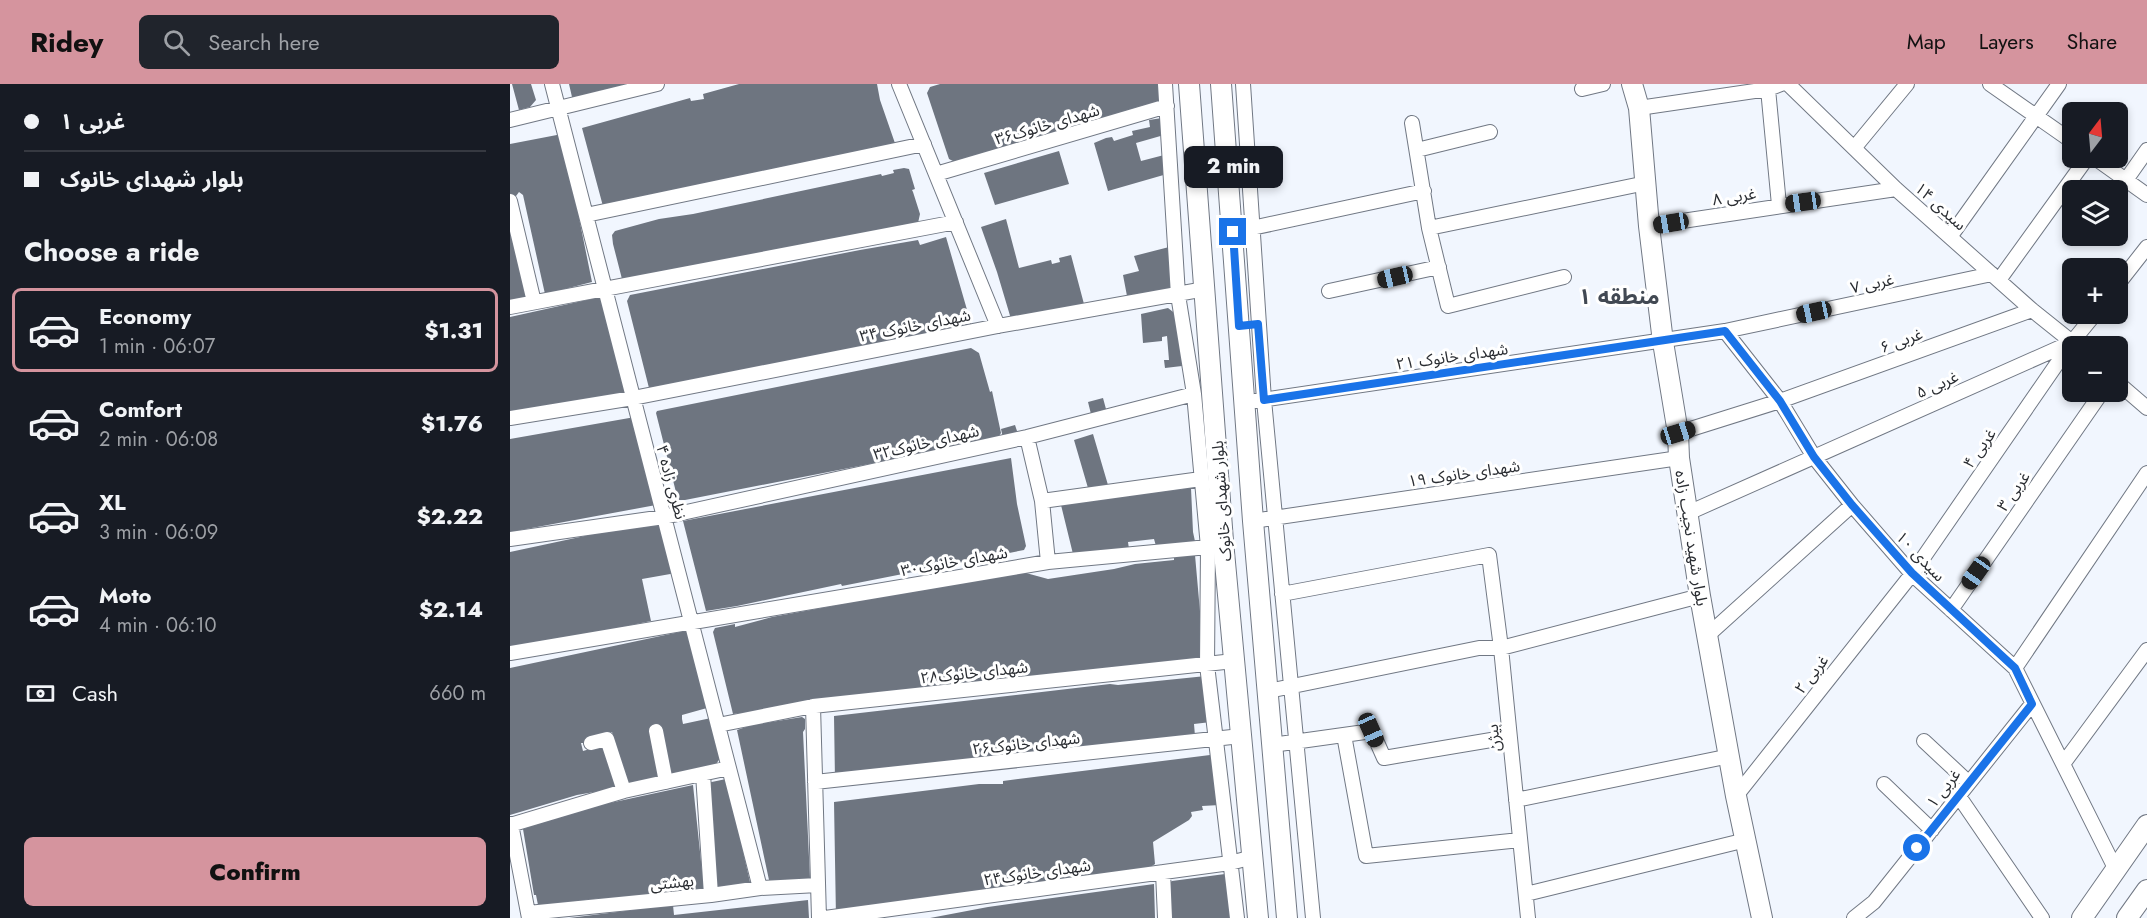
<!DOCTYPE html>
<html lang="en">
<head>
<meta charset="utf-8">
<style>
  body { margin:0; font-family:Jost,"Noto Sans Arabic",sans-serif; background:#20242c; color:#f1f3f6; height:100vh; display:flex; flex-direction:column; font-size:22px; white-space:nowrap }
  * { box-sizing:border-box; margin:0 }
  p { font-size:20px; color:#9ea1a6 }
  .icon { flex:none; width:33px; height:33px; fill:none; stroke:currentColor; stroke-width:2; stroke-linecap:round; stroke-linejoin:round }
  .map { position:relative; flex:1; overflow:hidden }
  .side { display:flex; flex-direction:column; background:#171b24; width:510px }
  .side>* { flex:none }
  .banner { display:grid; align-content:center; height:132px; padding:0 24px; background:#171b24 }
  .needle { width:39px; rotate:16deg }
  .fabs { position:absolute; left:1552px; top:18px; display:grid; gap:12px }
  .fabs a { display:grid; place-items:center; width:66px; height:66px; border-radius:9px; background:#171b24; box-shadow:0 3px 9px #0003; font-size:30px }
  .end { position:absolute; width:27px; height:27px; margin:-14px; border:8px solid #1a73e8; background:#fff; box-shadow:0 0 0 3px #fff }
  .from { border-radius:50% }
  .bubble { position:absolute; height:42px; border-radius:9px; background:#171b24; box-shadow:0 3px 9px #0003; font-size:20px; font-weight:800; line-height:42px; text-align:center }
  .car { position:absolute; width:18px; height:36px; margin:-18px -9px; border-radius:8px; box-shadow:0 0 4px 2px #0007; background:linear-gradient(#222 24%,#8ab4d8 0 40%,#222 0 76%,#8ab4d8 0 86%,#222 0) }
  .banner b { display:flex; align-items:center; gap:21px; height:57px; font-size:22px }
  .banner b+b { border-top:2px solid #363941 }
  .banner i { width:15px; height:15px; background:#f1f3f6 }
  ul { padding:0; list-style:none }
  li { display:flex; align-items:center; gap:18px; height:84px; margin:0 12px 9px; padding:0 12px; border:3px solid transparent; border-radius:9px }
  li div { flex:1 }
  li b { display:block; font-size:22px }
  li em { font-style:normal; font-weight:800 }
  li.on { border-color:#d5949e }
  li>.icon { width:54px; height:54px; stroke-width:1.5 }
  h2 { padding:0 24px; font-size:27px; line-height:72px }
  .pay { display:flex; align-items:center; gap:15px; height:66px; padding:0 24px; font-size:22px }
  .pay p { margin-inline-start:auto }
  .button { display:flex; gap:12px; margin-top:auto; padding:12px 24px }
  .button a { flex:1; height:69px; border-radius:9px; background:#d5949e; color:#111; font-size:24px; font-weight:800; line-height:69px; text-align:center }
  header { display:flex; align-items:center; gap:36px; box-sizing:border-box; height:84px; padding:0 30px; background:#d5949e; color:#111 }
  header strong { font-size:28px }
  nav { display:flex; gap:33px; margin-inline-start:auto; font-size:21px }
  .search { width:420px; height:54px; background:#20242c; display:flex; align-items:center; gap:15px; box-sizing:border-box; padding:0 21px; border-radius:9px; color:#9ea1a6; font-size:22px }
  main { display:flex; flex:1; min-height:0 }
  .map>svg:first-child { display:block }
  .building { fill:#6e7580 }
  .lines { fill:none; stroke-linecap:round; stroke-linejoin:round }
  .street-casing { stroke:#717884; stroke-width:16 }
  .secondary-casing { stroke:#717884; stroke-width:22 }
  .street { stroke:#fff; stroke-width:14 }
  .secondary { stroke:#fff; stroke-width:20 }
  .route { stroke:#1a73e8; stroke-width:8 }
  .labels { text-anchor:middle; stroke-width:6; stroke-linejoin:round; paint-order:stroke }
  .street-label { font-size:16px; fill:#2a2d32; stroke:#fff }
  .district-label { font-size:22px; font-weight:bold; fill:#424953; stroke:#fff }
</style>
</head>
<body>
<header>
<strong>Ridey</strong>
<div class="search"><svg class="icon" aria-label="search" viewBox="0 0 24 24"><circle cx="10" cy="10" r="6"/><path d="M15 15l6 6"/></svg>Search here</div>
<nav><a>Map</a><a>Layers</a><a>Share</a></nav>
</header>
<main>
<section class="side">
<div class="banner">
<b><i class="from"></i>غربی ۱</b>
<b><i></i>بلوار شهدای خانوک</b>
</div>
<h2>Choose a ride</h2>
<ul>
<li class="on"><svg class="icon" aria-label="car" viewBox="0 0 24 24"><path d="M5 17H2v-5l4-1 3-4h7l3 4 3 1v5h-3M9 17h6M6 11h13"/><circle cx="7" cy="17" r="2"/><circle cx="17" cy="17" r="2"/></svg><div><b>Economy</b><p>1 min · 06:07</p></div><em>$1.31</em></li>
<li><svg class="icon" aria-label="car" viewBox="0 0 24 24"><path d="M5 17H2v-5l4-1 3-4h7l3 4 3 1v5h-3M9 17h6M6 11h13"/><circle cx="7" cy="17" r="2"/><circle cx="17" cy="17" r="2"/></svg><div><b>Comfort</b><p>2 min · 06:08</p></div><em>$1.76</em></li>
<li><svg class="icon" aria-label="car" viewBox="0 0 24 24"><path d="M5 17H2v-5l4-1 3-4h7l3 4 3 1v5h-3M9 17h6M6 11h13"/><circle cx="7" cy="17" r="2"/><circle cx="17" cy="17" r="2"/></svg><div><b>XL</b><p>3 min · 06:09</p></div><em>$2.22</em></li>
<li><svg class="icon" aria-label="car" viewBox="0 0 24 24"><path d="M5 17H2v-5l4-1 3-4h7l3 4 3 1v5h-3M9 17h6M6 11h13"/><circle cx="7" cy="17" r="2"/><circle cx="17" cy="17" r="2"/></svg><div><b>Moto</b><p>4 min · 06:10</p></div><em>$2.14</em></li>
</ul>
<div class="pay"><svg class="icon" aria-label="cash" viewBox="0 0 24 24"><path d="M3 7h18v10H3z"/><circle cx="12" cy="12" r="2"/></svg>Cash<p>660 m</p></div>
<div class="button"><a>Confirm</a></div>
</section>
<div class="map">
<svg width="1637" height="834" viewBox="0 0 1637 834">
  <rect width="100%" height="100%" fill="#f1f6fe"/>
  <path class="building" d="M 2,0 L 21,0 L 26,16 L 20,23 L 9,26 Z
    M 59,0 L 119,0 L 66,15 L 62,13 Z
    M 229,0 L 367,0 L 370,16 L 387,65 L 94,126 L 72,44 L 180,14 L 181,17 L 194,15 L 193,10 Z
    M 430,0 L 652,0 L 654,23 L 636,28 L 634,21 L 445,78 L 439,75 L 417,9 L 420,3 Z
    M 652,34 L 654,51 L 626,59 L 631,77 L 658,70 L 657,90 L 598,107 L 584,59 L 596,54 L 602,53 L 604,57 L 623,51 L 622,47 L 640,43 L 639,36 Z
    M 52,50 L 82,198 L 35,210 L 13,111 L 9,108 L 0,120 L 0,60 Z
    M 549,67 L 559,100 L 485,121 L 474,89 Z
    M 394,84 L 399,85 L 405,105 L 402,106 L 403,108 L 410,130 L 408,139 L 112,195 L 103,160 L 102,151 L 105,147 L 149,135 L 183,130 L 371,90 L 372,92 L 384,89 L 383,86 Z
    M 0,126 L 12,182 L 16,213 L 0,217 Z
    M 496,135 L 509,184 L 541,176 L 542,180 L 550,178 L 549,174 L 561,171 L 574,220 L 501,235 L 487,188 L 471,143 Z
    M 436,153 L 462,243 L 144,307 L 139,304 L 117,217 L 120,211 L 350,166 L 408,156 L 410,161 Z
    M 663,162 L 666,203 L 617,212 L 613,191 L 629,187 L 624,172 Z
    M 90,213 L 95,217 L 117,309 L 0,334 L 0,233 Z
    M 658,224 L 667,231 L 672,282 L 655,284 L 654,276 L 659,276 L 657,252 L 652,253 L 652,257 L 633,259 L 631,230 Z
    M 461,264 L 469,269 L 480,308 L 482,307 L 491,349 L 487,355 L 175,416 L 168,416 L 146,329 L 147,327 Z
    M 593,314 L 596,325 L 581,330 L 578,318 Z
    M 125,333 L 146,421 L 0,448 L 0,355 Z
    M 505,341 L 508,350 L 493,354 L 491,345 Z
    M 583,350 L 598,401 L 578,404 L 564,356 Z
    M 501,374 L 507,420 L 516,462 L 514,466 L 332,502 L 331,500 L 227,522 L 196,527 L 173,437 Z
    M 681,404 L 683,448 L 686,462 L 646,462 L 644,455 L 618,458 L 619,465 L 563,470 L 551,421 Z
    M 151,441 L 166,489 L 132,495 L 141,537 L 0,566 L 0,468 L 84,450 Z
    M 685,471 L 692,550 L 692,575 L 223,630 L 203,548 L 205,544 L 225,540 L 225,543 L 262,533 L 465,496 L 516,489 L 538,495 L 604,485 L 625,480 L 664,476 L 664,473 Z
    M 179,546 L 197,624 L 172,631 L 172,635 L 173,640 L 201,634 L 211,673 L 206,680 L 159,690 L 149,641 L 143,642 L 150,694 L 116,699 L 102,648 L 81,659 L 71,659 L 73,667 L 97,660 L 107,704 L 67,711 L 0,731 L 0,584 Z
    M 696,592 L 701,638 L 684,640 L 685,652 L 325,696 L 324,632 L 600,600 L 608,601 Z
    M 292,633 L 295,635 L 295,645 L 293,648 L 300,794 L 299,796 L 262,799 L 259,796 L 227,646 L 242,641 Z
    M 700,671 L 705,676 L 710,721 L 692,722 L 693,726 L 681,728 L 682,732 L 679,736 L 643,758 L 645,780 L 639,784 L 326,834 L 324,718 L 469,700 L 493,700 L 493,697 Z
    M 216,695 L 240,798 L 237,801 L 210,803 L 206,801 L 197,699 Z
    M 183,701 L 194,806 L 94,817 L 93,814 L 28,821 L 26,811 L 24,811 L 13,745 L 72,725 Z
    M 715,790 L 722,834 L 662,834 L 659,799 L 662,797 Z
    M 644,800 L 645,834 L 420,834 L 478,823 Z
    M 298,816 L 299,834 L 59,834 L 163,821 L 164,831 Z"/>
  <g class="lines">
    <defs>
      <path id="street" d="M 42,0 L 250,804
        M 389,0 L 488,242
        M 655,0 L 668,211 L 684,310 L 698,463 L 697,581 L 727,834
        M 733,0 L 754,316 L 803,834
        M 1278,0 L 1386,105 L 1522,226 L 1567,262
        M 1480,0 L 1563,58
        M 1072,5 L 1093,0
        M 1258,5 L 1269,121
        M 1129,24 L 1258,5 L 1271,0
        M 0,36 L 147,0
        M 902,39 L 919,144 L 938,222 L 1054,193
        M 1345,63 L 1397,0
        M 907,66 L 980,48
        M 1585,74 L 1637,111
        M 426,90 L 657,22
        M 1616,96 L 1637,66
        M 0,117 L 24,218
        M 76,131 L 414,60
        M 1139,142 L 1386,105
        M 742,144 L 914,107
        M 919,144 L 1136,99
        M 1440,153 L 1549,0
        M 1489,196 L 1577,74
        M 1608,200 L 1637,163
        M 819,207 L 929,183
        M 0,223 L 446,138
        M 1215,247 L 1270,317 L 1304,373 L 1342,421 L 1402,490 L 1505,584 L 1606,786
        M 1608,299 L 1637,324
        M 745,317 L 1215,247 L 1482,190
        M 0,334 L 123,314 L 488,242 L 695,205
        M 1168,349 L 1270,317 L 1522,226
        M 517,353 L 532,417 L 538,478
        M 532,417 L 691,395
        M 1178,429 L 1560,259
        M 743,437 L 1169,374
        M 0,455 L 154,433 L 517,353 L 684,310
        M 772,510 L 979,471 L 991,564 L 1018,834
        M 1441,526 L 1592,308
        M 1198,551 L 1342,421
        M 0,569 L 538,478 L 698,463 L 706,460
        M 1505,584 L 1637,389
        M 758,607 L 969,564 L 991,564 L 1190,512
        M 303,622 L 309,834
        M 208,641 L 303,622 L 724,577
        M 146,647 L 156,698
        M 834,651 L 856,772 L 1010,756
        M 1414,657 L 1458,698
        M 81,659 L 97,655 L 114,707
        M 762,661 L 862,647 L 874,674 L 999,653
        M 1553,680 L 1637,566
        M 193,690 L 201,811
        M 305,698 L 731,652
        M 1374,700 L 1422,746
        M 1448,711 L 1532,834
        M 1226,712 L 1402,490 L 1562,258 L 1585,230
        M 1006,716 L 1220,672
        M 1,740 L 19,834
        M 0,741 L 114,707 L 219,684
        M 653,788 L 655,834
        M 1016,810 L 1236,756
        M 18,829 L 201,811 L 250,804 L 308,801
        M 315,834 L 720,779 L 743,773
        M 1344,834 L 1364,818 L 1522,620"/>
      <path id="secondary" d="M 679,0 L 713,457 L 748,834
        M 711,0 L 743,437 L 777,834
        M 1122,0 L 1129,24 L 1139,142 L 1153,258 L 1168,349 L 1169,374 L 1190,512 L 1226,712 L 1252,834
        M 1572,834 L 1637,741
        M 1617,834 L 1637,806"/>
    </defs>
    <use href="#street" class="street-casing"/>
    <use href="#secondary" class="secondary-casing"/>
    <use href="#street" class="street"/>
    <use href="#secondary" class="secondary"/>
  </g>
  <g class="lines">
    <path class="route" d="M 723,148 L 729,242 L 748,240 L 754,316 L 1215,247 L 1270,317 L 1304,373 L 1342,421 L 1402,489 L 1505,584 L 1522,620 L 1407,764"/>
  </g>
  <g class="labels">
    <g class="street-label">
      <text transform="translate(537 40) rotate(-16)" y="6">شهدای خانوک۳۶</text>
      <text transform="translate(1224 112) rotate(-9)" y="6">غربی ۸</text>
      <text transform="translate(1431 122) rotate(42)" y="6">سیدی ۱۴</text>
      <text transform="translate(1362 199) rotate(-12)" y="6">غربی ۷</text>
      <text transform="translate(405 241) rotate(-11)" y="6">۳۴ شهدای خانوک</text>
      <text transform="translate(1391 256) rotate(-20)" y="6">غربی ۶</text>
      <text transform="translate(942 272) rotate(-8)" y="6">شهدای خانوک ۲۱</text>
      <text transform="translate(1427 300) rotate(-24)" y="6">غربی ۵</text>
      <text transform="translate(416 358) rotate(-13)" y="6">شهدای خانوک۳۲</text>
      <text transform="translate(1469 364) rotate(-55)" y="6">غربی ۴</text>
      <text transform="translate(954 389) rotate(-8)" y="6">شهدای خانوک ۱۹</text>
      <text transform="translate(162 398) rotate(75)" y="6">نظری زاده ۴</text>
      <text transform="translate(1503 407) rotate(-55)" y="6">غربی ۳</text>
      <text transform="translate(711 417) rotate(-94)" y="6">بلوار شهدای خانوک</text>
      <text transform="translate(1182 454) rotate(81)" y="6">بلوار شهید نجیب زاده</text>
      <text transform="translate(1411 472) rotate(46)" y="6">سیدی ۱۰</text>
      <text transform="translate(444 477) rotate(-10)" y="6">شهدای خانوک۳۰</text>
      <text transform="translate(464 588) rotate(-6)" y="6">شهدای خانوک۲۸</text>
      <text transform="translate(1301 590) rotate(-52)" y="6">غربی ۲</text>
      <text transform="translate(983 654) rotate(-96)" y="6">بیژن</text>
      <text transform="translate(516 659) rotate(-6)" y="6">شهدای خانوک۲۶</text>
      <text transform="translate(1433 704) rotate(-52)" y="6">غربی ۱</text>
      <text transform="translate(527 788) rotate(-8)" y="6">شهدای خانوک۲۴</text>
      <text transform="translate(162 798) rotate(-6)" y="6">بهشتی</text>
    </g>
    <g class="district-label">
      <text x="1109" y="220">منطقه ۱</text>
    </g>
  </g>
</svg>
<div class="fabs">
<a><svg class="needle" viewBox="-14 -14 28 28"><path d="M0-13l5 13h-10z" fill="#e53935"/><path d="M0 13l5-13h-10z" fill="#9ea1a6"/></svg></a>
<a><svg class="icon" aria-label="layers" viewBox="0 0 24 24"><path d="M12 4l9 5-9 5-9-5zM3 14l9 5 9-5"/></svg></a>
<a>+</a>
<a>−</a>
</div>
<i class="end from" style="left:1407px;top:764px"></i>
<i class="end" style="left:723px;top:148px"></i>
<div class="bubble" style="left:674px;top:62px;width:99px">2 min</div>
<i class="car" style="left:1293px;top:118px;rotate:262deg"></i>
<i class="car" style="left:1161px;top:139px;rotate:261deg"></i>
<i class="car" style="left:885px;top:193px;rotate:257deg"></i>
<i class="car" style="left:1304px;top:228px;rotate:258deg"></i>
<i class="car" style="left:1168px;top:349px;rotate:73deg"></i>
<i class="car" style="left:1466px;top:489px;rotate:215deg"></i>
<i class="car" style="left:861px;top:646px;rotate:156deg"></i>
</div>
</main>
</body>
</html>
